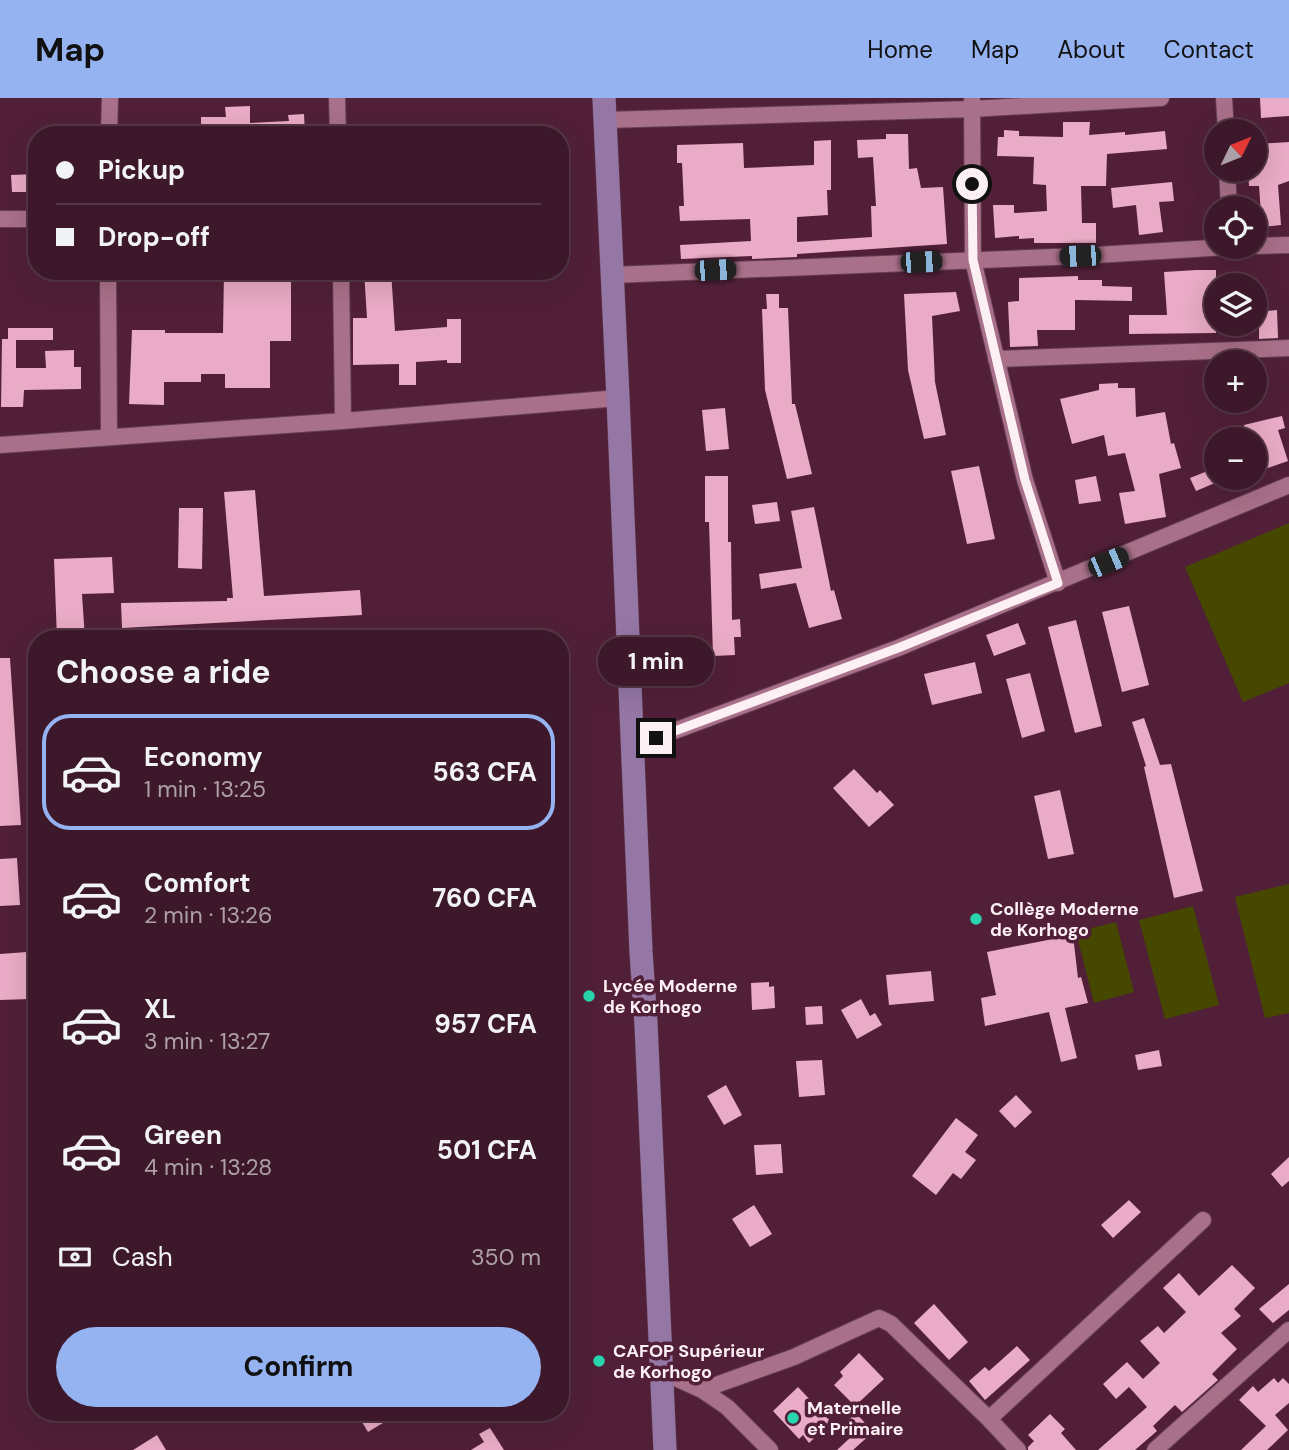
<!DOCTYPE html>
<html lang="en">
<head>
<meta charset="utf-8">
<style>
  body { margin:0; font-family:"DM Sans",sans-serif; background:#442132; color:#f1f3f6; height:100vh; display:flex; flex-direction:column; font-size:26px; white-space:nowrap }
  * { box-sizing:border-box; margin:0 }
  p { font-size:23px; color:#ada0a8 }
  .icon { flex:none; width:38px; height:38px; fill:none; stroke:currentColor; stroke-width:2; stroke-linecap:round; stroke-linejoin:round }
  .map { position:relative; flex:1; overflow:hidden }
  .details { position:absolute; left:28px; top:532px; width:541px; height:791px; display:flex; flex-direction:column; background:#3d182a; border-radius:28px; box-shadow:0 7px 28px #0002,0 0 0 2px #563747 }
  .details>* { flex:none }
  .guide { position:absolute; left:28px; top:28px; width:541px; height:154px; border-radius:28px; box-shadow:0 7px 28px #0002,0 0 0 2px #563747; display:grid; align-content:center; height:154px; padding:0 28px; background:#3d182a }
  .needle { width:46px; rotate:47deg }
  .controls { position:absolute; left:1204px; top:21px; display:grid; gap:14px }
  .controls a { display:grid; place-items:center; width:63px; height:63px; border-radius:50%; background:#3d182a; box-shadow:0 7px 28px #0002,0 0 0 2px #563747; font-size:35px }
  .end { position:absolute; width:32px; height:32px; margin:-16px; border:9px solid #fdf0f5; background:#111; box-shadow:0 0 0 4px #111 }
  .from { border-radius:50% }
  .bubble { position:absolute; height:49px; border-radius:24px; background:#3d182a; box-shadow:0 7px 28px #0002,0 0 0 2px #563747; font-size:23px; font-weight:700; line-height:49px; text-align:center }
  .car { position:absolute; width:21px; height:42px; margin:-21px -10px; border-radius:9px; box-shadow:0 0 5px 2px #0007; background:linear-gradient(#222 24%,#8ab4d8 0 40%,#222 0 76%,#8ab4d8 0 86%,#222 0) }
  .guide b { display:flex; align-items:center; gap:24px; height:66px; font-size:26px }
  .guide b+b { border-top:2px solid #563747 }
  .guide i { width:18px; height:18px; background:#f1f3f6 }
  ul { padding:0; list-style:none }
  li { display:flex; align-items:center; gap:21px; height:116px; margin:0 14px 10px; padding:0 14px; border:4px solid transparent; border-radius:28px }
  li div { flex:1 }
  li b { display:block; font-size:26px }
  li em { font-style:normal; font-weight:700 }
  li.current { border-color:#95b2f1 }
  li>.icon { width:63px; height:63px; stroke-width:1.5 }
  h2 { padding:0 28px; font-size:32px; line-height:84px }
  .pay { display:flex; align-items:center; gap:18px; height:77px; padding:0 28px; font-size:26px }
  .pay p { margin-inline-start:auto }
  .cta { display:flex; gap:14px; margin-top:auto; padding:14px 28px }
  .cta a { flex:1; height:80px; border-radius:42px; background:#95b2f1; color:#111; font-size:28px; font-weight:700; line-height:80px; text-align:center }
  header { display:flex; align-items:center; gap:42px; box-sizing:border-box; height:98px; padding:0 35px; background:#95b2f1; color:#111 }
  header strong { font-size:33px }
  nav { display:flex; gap:38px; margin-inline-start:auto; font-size:24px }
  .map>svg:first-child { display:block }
  .green { fill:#464800 }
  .building { fill:#e9abc5 }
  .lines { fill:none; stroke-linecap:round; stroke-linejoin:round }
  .minor-casing { stroke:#653e52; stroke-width:18 }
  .primary-casing { stroke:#653e52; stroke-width:24 }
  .minor { stroke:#a97089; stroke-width:16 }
  .primary { stroke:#9577a6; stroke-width:23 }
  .route { stroke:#fdf0f5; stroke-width:9 }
  .poi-dot { fill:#28d5ad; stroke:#512038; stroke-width:2.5 }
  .labels { text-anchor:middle; stroke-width:7; stroke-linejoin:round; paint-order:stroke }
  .poi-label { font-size:18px; font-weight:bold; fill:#fdf0f5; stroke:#512038; text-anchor:start }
</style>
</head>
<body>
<header>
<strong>Map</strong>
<nav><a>Home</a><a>Map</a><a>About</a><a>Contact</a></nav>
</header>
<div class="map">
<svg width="1289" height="1352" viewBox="0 0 1289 1352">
  <rect width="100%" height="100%" fill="#512038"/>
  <path class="green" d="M 1289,425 L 1289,585 L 1243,604 L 1185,469 Z
    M 1289,786 L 1289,915 L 1265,920 L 1235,799 Z
    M 1193,808 L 1219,907 L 1165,921 L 1139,822 Z
    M 1116,824 L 1134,894 L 1094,905 L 1076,834 Z"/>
  <path class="building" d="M 1260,0 L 1289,0 L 1289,18 L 1261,20 Z
    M 250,8 L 250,25 L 289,23 L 288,17 L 304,16 L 305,37 L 201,37 L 201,19 L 226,19 L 225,9 Z
    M 1063,24 L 1090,24 L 1089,37 L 1125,34 L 1125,37 L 1165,33 L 1167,51 L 1107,56 L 1106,88 L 1081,88 L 1082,125 L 1096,125 L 1096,145 L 1034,145 L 1034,140 L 1019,141 L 1019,138 L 995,140 L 993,107 L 1014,107 L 1014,115 L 1047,113 L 1046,87 L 1033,86 L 1034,59 L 997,58 L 998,39 L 1004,39 L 1004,32 L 1019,33 L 1019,38 L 1063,39 Z
    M 886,36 L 908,36 L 909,71 L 917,70 L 921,90 L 943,89 L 947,146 L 797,156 L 797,159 L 752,161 L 752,158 L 681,161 L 680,147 L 751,143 L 750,121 L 680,123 L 679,108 L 684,108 L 682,65 L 677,65 L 677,47 L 743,45 L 744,70 L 814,67 L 814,43 L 831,42 L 831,92 L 827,92 L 828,117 L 797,119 L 797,144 L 872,139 L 871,108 L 876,108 L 873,59 L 858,60 L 857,42 L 886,41 Z
    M 1289,44 L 1289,83 L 1278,87 L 1281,127 L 1262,129 L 1259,88 L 1249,88 L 1248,72 L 1255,72 L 1257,46 Z
    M 37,76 L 37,94 L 12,94 L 11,77 Z
    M 1172,84 L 1174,103 L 1159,104 L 1163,134 L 1139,137 L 1136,107 L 1113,110 L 1111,90 Z
    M 1196,172 L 1216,172 L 1216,235 L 1129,236 L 1129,217 L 1167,217 L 1164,174 Z
    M 224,173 L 291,173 L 291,243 L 270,243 L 270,290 L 225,290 L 225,276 L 201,276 L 201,284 L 164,284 L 164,307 L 129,306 L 132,232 L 165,232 L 165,235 L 223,235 Z
    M 364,173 L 391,173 L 395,233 L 447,229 L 447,221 L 461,221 L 461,265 L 447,265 L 447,262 L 416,264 L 416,287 L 399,287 L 399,266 L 353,267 L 353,220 L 367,220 Z
    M 1078,178 L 1078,182 L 1102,182 L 1102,188 L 1132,189 L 1132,203 L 1075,202 L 1075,232 L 1037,232 L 1038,248 L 1010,249 L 1008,204 L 1019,203 L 1019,180 Z
    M 956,194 L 960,213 L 932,218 L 935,284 L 946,337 L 924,341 L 908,272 L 904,196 Z
    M 766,196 L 779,196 L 779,210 L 788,210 L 792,306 L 795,306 L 812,376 L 787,381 L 765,292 L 762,211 L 767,211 Z
    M 1277,212 L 1278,240 L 1259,241 L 1259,230 L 1255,230 L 1255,214 Z
    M 8,230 L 53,230 L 53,242 L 16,242 L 16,270 L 46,270 L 45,253 L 74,252 L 74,269 L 81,269 L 81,291 L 24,292 L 23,309 L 1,309 L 2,241 L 8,241 Z
    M 1118,285 L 1118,290 L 1135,290 L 1136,319 L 1165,314 L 1171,346 L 1174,345 L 1181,370 L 1159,376 L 1166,419 L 1125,426 L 1119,395 L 1135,393 L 1125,355 L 1108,358 L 1104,337 L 1072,346 L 1060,301 L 1099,292 L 1099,286 Z
    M 725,310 L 729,351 L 706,353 L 702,312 Z
    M 1282,318 L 1285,330 L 1278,332 L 1288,363 L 1262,372 L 1255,352 L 1255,337 L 1247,339 L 1244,327 Z
    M 979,368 L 995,441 L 967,446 L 951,373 Z
    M 1210,372 L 1215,385 L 1196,393 L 1190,380 Z
    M 705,378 L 728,378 L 728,444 L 731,444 L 732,522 L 740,521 L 741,539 L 734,539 L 735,557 L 713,558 L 709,424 L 705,424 Z
    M 1096,378 L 1101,403 L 1079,406 L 1075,382 Z
    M 255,392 L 264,498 L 360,492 L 362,517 L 122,530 L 121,505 L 227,503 L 227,500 L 233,500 L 224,394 Z
    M 777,404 L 780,423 L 755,426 L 752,407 Z
    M 814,409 L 831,493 L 834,492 L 842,521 L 809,530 L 796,485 L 761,491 L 759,476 L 802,470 L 791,413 Z
    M 179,410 L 203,410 L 202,471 L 178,470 Z
    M 112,459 L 114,495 L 82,496 L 85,541 L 57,541 L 54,461 Z
    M 1129,508 L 1149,587 L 1122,594 L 1102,514 Z
    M 1076,522 L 1102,628 L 1075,635 L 1048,529 Z
    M 1018,525 L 1026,546 L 994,558 L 986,537 Z
    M 0,560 L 10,560 L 21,727 L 0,728 Z
    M 975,564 L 982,595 L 932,607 L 924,576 Z
    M 1030,575 L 1045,633 L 1022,640 L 1006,581 Z
    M 1144,620 L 1160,667 L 1171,666 L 1203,793 L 1174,800 L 1144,669 L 1146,668 L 1132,624 Z
    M 854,671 L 877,695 L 880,692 L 894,707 L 869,729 L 833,690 Z
    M 1060,692 L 1074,756 L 1048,761 L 1034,698 Z
    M 17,760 L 20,807 L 0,808 L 0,761 Z
    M 1073,837 L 1078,880 L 1081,879 L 1088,905 L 1065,910 L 1077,960 L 1061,964 L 1049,914 L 985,928 L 981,900 L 996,897 L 987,854 Z
    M 27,854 L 30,901 L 0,902 L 0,856 Z
    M 931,873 L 934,903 L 889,907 L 886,877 Z
    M 769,884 L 769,889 L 774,888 L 775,910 L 752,912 L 751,885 Z
    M 861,901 L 870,918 L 875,915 L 882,927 L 857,941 L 841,912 Z
    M 822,908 L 823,926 L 806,927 L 805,909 Z
    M 1159,952 L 1162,968 L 1138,972 L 1135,957 Z
    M 822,962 L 825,997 L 799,999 L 796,963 Z
    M 726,987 L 742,1017 L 724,1027 L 707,998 Z
    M 1016,997 L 1032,1014 L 1015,1030 L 999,1013 Z
    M 956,1020 L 978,1037 L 965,1054 L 976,1062 L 961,1081 L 953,1075 L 936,1097 L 912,1078 Z
    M 781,1046 L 783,1075 L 756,1077 L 754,1047 Z
    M 1289,1059 L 1289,1083 L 1282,1089 L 1271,1076 Z
    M 1129,1102 L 1141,1114 L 1113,1140 L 1101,1127 Z
    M 754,1107 L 772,1136 L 750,1149 L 732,1121 Z
    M 1232,1167 L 1255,1190 L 1234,1211 L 1241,1218 L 1221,1235 L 1237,1251 L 1212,1276 L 1218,1282 L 1182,1314 L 1175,1307 L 1153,1328 L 1157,1333 L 1135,1352 L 1098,1352 L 1147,1309 L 1129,1289 L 1116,1301 L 1103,1286 L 1127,1264 L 1143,1281 L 1160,1265 L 1140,1243 L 1158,1228 L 1164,1235 L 1186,1214 L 1163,1190 L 1179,1175 L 1199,1198 Z
    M 1289,1186 L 1289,1212 L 1273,1225 L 1259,1211 Z
    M 934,1206 L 968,1244 L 949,1262 L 914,1225 Z
    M 1017,1248 L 1030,1262 L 985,1302 L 969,1283 L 985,1269 L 989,1273 Z
    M 859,1255 L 884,1281 L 855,1308 L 834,1287 L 843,1278 L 840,1274 Z
    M 1274,1280 L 1278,1285 L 1283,1280 L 1289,1286 L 1289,1305 L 1275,1317 L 1288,1332 L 1267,1352 L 1241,1352 L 1266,1328 L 1239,1302 L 1253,1288 L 1258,1294 Z
    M 798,1289 L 831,1324 L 809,1345 L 803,1337 L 799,1341 L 773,1313 Z
    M 356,1314 L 401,1314 L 368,1334 Z
    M 856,1315 L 873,1334 L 853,1352 L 837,1352 L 851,1339 L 841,1329 Z
    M 1050,1316 L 1065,1331 L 1061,1335 L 1076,1352 L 1028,1352 L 1028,1349 L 1034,1343 L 1028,1337 Z
    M 490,1330 L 504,1352 L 471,1352 L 484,1344 L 479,1336 Z
    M 157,1337 L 166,1352 L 133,1352 Z"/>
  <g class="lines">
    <defs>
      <path id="minor" d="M 337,0 L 338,37
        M 1224,0 L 1226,33
        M 972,2 L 973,162 L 1025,382 L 1058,485
        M 606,22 L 972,11 L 1161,0
        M 109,37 L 110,0
        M 1227,72 L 1229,110
        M 0,121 L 37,121
        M 1255,148 L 1289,147
        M 108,173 L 109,339
        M 341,173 L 343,323
        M 613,177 L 1080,158 L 1227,149
        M 996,261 L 1289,250
        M 0,347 L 343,323 L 618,300
        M 631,649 L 898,550 L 1289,387
        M 660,1273 L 702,1292 L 727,1309 L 770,1352
        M 702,1292 L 794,1259 L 879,1220 L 891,1226 L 989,1321 L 1018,1352
        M 989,1321 L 1203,1122
        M 1155,1352 L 1289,1232"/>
      <path id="primary" d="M 604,0 L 618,300 L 641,854 L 646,926 L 665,1352"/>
    </defs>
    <use href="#minor" class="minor-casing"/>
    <use href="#primary" class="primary-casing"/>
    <use href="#minor" class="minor"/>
    <use href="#primary" class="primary"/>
  </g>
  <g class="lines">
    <path class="route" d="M 656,640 L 898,550 L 1058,485 L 1025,382 L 973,162 L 972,86"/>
  </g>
  <g class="poi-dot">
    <circle cx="976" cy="821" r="7"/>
    <circle cx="589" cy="898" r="7"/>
    <circle cx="599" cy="1263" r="7"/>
    <circle cx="793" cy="1320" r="7"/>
  </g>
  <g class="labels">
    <g class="poi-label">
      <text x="990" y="817">Collège Moderne<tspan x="990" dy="21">de Korhogo</tspan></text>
      <text x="603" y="894">Lycée Moderne<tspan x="603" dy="21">de Korhogo</tspan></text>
      <text x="613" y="1259">CAFOP Supérieur<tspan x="613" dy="21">de Korhogo</tspan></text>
      <text x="807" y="1316">Maternelle<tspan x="807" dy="21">et Primaire</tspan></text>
    </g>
  </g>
</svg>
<div class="controls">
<a><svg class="needle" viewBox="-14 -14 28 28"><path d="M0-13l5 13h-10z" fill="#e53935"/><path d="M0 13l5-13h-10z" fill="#ada0a8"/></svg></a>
<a><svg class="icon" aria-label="locate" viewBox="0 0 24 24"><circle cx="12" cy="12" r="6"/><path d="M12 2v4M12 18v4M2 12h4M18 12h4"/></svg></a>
<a><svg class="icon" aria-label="layers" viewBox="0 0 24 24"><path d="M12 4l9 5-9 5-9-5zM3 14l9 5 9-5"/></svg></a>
<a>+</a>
<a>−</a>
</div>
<i class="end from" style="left:972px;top:86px"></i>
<i class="end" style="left:656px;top:640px"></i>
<div class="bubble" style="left:598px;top:539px;width:116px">1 min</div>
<i class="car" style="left:1080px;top:158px;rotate:268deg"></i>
<i class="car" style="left:921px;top:164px;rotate:88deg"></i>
<i class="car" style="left:715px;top:172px;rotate:87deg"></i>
<i class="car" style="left:1108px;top:464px;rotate:67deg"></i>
<div class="guide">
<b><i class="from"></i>Pickup</b>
<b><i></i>Drop-off</b>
</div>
<section class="details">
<h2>Choose a ride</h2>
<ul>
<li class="current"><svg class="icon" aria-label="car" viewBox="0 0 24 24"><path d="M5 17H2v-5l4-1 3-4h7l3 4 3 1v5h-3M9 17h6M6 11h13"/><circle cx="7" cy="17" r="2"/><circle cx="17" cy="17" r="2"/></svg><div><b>Economy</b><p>1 min · 13:25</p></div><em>563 CFA</em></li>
<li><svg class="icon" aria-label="car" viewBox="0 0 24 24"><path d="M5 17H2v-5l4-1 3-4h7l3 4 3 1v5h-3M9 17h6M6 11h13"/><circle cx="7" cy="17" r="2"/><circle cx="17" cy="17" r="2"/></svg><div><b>Comfort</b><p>2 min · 13:26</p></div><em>760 CFA</em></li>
<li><svg class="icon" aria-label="car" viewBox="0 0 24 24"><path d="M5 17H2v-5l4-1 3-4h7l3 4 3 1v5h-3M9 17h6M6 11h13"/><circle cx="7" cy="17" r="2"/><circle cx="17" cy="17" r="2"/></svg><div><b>XL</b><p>3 min · 13:27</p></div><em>957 CFA</em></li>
<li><svg class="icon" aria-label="car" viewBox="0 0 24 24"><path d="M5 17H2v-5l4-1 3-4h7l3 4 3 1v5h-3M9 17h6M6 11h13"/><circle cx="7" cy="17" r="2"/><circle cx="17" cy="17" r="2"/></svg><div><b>Green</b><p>4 min · 13:28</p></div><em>501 CFA</em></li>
</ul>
<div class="pay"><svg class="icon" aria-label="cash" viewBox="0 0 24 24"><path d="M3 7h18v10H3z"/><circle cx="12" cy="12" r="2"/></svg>Cash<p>350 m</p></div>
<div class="cta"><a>Confirm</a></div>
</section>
</div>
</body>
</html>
